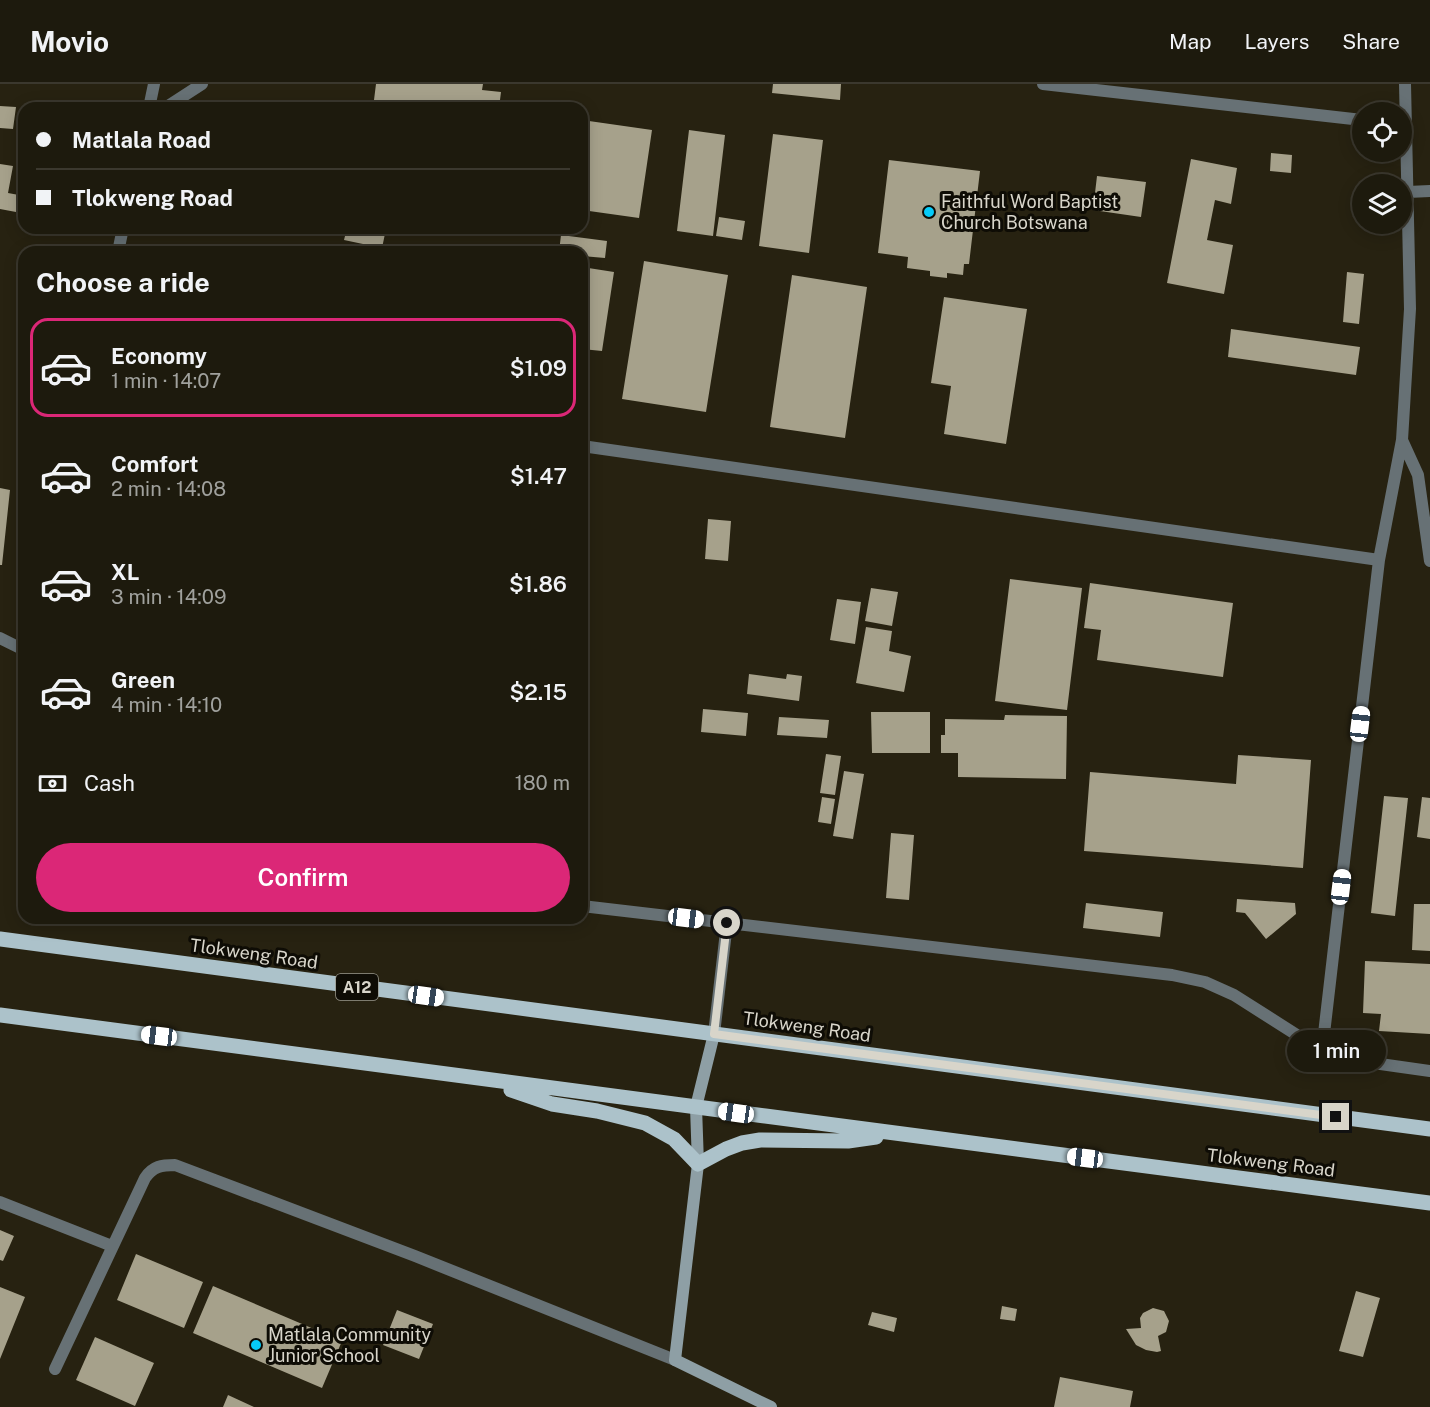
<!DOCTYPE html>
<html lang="en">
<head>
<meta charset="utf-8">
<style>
  body { margin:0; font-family:"Public Sans",sans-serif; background:#252316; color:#f1f3f6; height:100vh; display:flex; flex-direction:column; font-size:22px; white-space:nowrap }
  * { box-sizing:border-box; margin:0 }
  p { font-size:20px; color:#a0a19d }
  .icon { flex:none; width:33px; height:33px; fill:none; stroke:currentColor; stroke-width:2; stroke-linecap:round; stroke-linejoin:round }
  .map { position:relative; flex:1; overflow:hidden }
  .side { position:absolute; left:18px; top:162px; width:570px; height:678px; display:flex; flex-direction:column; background:#1d1a0d; border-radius:18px; box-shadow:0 3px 15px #0003,0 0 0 2px #3b382e }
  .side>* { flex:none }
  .banner { position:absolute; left:18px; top:18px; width:570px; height:132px; border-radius:18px; box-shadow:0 3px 15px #0003,0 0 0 2px #3b382e; display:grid; align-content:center; height:132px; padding:0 18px; background:#1d1a0d }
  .fabs { position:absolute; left:1352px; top:18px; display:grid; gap:12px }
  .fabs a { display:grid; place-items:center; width:60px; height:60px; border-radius:50%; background:#1d1a0d; box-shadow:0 3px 15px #0003,0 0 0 2px #3b382e; font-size:30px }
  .end { position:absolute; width:27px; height:27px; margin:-14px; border:8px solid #d8d5ca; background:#111; box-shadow:0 0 0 3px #111 }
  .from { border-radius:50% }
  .bubble { position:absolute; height:42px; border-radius:21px; background:#1d1a0d; box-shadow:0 3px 15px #0003,0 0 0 2px #3b382e; font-size:20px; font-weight:600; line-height:42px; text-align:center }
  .car { position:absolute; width:18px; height:36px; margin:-18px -9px; border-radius:8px; box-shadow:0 0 4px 2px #0007; background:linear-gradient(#fff 24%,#345 0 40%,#fff 0 76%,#345 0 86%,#fff 0) }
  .banner b { display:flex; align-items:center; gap:21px; height:57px; font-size:22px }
  .banner b+b { border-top:2px solid #3b382e }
  .banner i { width:15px; height:15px; background:#f1f3f6 }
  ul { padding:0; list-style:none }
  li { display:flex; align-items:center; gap:18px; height:99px; margin:0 12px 9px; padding:0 6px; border:3px solid transparent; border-radius:18px }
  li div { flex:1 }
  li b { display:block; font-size:22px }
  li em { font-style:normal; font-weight:600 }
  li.active { border-color:#db2777 }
  li>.icon { width:54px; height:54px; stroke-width:1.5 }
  h2 { padding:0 18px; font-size:27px; line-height:72px }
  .pay { display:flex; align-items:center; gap:15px; height:66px; padding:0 18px; font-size:22px }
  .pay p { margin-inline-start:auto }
  .action { display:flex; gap:12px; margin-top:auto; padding:12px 18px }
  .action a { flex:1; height:69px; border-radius:36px; background:#db2777; color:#fff; font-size:24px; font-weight:600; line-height:69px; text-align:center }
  header { display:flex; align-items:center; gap:36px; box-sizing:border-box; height:84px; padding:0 30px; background:#1d1a0d; border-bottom:2px solid #3b382e }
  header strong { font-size:28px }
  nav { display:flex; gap:33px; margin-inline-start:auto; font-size:21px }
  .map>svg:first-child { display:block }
  .building { fill:#a6a18b }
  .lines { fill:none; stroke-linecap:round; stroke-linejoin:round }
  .street { stroke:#677175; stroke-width:12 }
  .secondary { stroke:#8e9fa5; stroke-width:12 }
  .primary { stroke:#acc2ca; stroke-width:15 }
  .route { stroke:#d8d5ca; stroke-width:8 }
  .poi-dot { fill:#06cbf9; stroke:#0e0c05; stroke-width:2 }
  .labels { text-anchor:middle; stroke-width:6; stroke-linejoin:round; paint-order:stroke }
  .shield { fill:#0e0c05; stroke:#9b998f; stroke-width:1.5 }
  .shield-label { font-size:16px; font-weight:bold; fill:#d8d5ca }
  .poi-label { font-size:18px; fill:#d8d5ca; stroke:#0e0c05; text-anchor:start }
  .street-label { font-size:18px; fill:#d8d5ca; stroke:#0e0c05 }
</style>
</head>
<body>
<header>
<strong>Movio</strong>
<nav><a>Map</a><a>Layers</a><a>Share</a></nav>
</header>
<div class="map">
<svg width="1430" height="1323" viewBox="0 0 1430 1323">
  <rect width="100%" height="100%" fill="#272211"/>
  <path class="building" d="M 376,0 L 483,0 L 482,6 L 501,8 L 499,24 L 373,24 Z
    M 773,0 L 841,0 L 840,16 L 772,9 Z
    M 0,22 L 16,23 L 13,45 L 0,44 Z
    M 582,36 L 652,46 L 639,134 L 582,126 Z
    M 689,46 L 725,51 L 713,152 L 677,147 Z
    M 773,50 L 823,56 L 809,169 L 759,162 Z
    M 1271,69 L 1292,71 L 1291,89 L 1270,87 Z
    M 1191,75 L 1237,84 L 1231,120 L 1215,116 L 1207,156 L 1233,161 L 1224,210 L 1167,199 Z
    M 889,76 L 980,87 L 969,180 L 964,180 L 963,191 L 947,189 L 947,194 L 930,192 L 930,187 L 907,184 L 908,173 L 878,169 Z
    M 0,80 L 13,82 L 8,109 L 19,111 L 16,128 L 0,125 Z
    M 1097,92 L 1146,98 L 1141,133 L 1093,126 Z
    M 719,133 L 745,137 L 742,156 L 716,152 Z
    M 347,144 L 386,145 L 382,164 L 344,156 Z
    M 561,151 L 607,157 L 605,174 L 582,172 L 582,168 L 559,168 Z
    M 644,177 L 728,191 L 706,328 L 622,315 Z
    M 582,183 L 614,188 L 602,267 L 582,265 Z
    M 1347,188 L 1364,190 L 1359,240 L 1343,238 Z
    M 792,191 L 867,203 L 845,354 L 770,343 Z
    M 944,213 L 1027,225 L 1006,360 L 944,350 L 951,302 L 931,299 Z
    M 1231,245 L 1360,263 L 1356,291 L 1228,273 Z
    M 0,404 L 10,406 L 2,481 L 0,481 Z
    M 708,435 L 731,437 L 728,477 L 705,475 Z
    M 1010,495 L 1082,504 L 1067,626 L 995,617 Z
    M 1090,499 L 1233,519 L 1223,593 L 1097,576 L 1101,546 L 1084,544 Z
    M 871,504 L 898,508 L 892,542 L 865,537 Z
    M 837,515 L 861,518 L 855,560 L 830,556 Z
    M 866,543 L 892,547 L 889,567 L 911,572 L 904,608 L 856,599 Z
    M 749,590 L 786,595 L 787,590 L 802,592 L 799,617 L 747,610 Z
    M 703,625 L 748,629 L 746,652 L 701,648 Z
    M 871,628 L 930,628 L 930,669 L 872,669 Z
    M 1005,631 L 1067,632 L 1066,695 L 958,693 L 958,669 L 941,669 L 941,651 L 945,651 L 945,635 L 1004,636 Z
    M 779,633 L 829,636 L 827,654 L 777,651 Z
    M 826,670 L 841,672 L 835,711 L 820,709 Z
    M 1238,671 L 1311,676 L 1303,784 L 1084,767 L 1090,688 L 1236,700 Z
    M 844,687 L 864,690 L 853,755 L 833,752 Z
    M 1384,712 L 1408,714 L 1395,832 L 1371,829 Z
    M 822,713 L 835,715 L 831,740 L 818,738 Z
    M 1422,713 L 1430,714 L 1430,755 L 1417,753 Z
    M 891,749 L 914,751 L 909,816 L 886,814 Z
    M 1237,815 L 1295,819 L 1296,830 L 1266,855 L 1245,829 L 1236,828 Z
    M 1086,819 L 1163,828 L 1160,853 L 1083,844 Z
    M 1414,820 L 1430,820 L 1430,867 L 1412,866 Z
    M 1365,877 L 1430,880 L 1430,950 L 1379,947 L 1381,930 L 1363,929 Z
    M 0,1146 L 14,1152 L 3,1177 L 0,1176 Z
    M 136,1170 L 203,1198 L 184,1244 L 117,1216 Z
    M 213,1202 L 342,1257 L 322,1304 L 193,1249 Z
    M 0,1203 L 25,1213 L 0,1275 Z
    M 1356,1207 L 1380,1214 L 1363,1273 L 1339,1267 Z
    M 1002,1222 L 1017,1225 L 1015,1237 L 1000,1235 Z
    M 1153,1224 L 1164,1227 L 1169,1237 L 1166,1248 L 1158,1252 L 1161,1267 L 1157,1268 L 1146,1266 L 1136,1261 L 1126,1245 L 1141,1244 L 1140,1234 L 1143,1229 Z
    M 397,1226 L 433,1240 L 419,1275 L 383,1261 Z
    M 872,1228 L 897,1234 L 894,1248 L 868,1241 Z
    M 95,1253 L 154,1279 L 135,1322 L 76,1296 Z
    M 1060,1293 L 1133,1307 L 1130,1323 L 1054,1323 Z
    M 228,1311 L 254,1323 L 223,1323 Z"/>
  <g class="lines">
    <path class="street" d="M 1043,0 L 1362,36
      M 149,24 L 154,0
      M 165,24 L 202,0
      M 1408,108 L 1430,107
      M 118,168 L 123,144
      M 1402,356 L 1418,391 L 1430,477
      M 582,362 L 1379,476
      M 0,554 L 24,566
      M 582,822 L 1172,891 L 1205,898 L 1234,911 L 1322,967 L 1345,975 L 1430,987
      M 714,950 L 727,839
      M 1322,967 L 1379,476 L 1402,356 L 1410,225 L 1405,0
      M 0,1118 L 112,1162
      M 55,1285 L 145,1094 C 153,1082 162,1081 175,1081 L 415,1172 L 675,1276"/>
    <path class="secondary" d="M 714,950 L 696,1023 L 698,1080 L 675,1276 L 771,1323"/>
    <path class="primary" d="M 0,855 L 1430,1045
      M 0,931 C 477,994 953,1057 1430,1119
      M 511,1006 L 552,1020 L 597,1027 L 645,1039 L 674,1055 L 698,1080 L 726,1065 L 742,1059 L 760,1056 L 848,1057 L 876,1053"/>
  </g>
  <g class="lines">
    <path class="route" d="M 727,839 L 714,950 L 1336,1033"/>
  </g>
  <g class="poi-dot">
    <circle cx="929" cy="128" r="6"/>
    <circle cx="256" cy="1261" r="6"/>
  </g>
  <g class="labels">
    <rect class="shield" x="336" y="890" width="42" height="26" rx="4.5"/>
    <g class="shield-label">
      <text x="357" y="909">A12</text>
    </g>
    <g class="poi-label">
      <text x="941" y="124">Faithful Word Baptist<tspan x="941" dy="21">Church Botswana</tspan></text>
      <text x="268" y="1257">Matlala Community<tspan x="268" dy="21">Junior School</tspan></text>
    </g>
    <g class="street-label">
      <text transform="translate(254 870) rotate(8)" y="6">Tlokweng Road</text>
      <text transform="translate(807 943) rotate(8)" y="6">Tlokweng Road</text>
      <text transform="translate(1271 1079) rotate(7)" y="6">Tlokweng Road</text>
    </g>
  </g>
</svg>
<div class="fabs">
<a><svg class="icon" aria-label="locate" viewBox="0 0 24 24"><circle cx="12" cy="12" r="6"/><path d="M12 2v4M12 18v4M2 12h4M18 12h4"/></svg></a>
<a><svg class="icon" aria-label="layers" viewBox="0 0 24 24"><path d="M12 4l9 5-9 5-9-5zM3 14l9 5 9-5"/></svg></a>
</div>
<i class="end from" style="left:727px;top:839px"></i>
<i class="end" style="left:1336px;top:1033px"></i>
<div class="bubble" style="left:1287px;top:946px;width:99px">1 min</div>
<i class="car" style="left:1360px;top:640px;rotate:7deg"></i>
<i class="car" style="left:1341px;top:803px;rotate:7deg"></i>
<i class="car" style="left:686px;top:834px;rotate:97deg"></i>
<i class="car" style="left:426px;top:912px;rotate:98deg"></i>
<i class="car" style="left:159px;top:952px;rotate:277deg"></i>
<i class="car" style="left:736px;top:1029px;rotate:278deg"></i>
<i class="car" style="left:1085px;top:1074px;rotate:277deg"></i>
<div class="banner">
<b><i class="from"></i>Matlala Road</b>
<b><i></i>Tlokweng Road</b>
</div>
<section class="side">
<h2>Choose a ride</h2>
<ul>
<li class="active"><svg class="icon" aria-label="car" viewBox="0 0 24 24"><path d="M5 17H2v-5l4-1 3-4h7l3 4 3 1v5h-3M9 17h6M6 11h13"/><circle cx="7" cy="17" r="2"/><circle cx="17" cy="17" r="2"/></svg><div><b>Economy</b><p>1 min · 14:07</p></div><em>$1.09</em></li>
<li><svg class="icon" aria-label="car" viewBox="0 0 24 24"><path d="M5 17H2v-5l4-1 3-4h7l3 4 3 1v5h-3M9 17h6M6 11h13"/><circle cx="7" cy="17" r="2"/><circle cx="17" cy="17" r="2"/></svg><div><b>Comfort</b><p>2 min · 14:08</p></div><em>$1.47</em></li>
<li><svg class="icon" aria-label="car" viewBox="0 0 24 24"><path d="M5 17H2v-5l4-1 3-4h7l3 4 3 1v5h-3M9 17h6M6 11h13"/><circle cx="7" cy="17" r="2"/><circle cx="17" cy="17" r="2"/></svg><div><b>XL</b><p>3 min · 14:09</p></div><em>$1.86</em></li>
<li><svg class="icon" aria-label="car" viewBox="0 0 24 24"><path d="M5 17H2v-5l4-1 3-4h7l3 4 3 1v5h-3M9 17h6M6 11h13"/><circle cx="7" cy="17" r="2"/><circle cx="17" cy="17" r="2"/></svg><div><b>Green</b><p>4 min · 14:10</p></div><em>$2.15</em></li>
</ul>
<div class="pay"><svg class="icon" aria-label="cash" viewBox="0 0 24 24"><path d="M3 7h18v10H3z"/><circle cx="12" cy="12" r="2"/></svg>Cash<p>180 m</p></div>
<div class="action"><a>Confirm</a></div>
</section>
</div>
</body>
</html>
